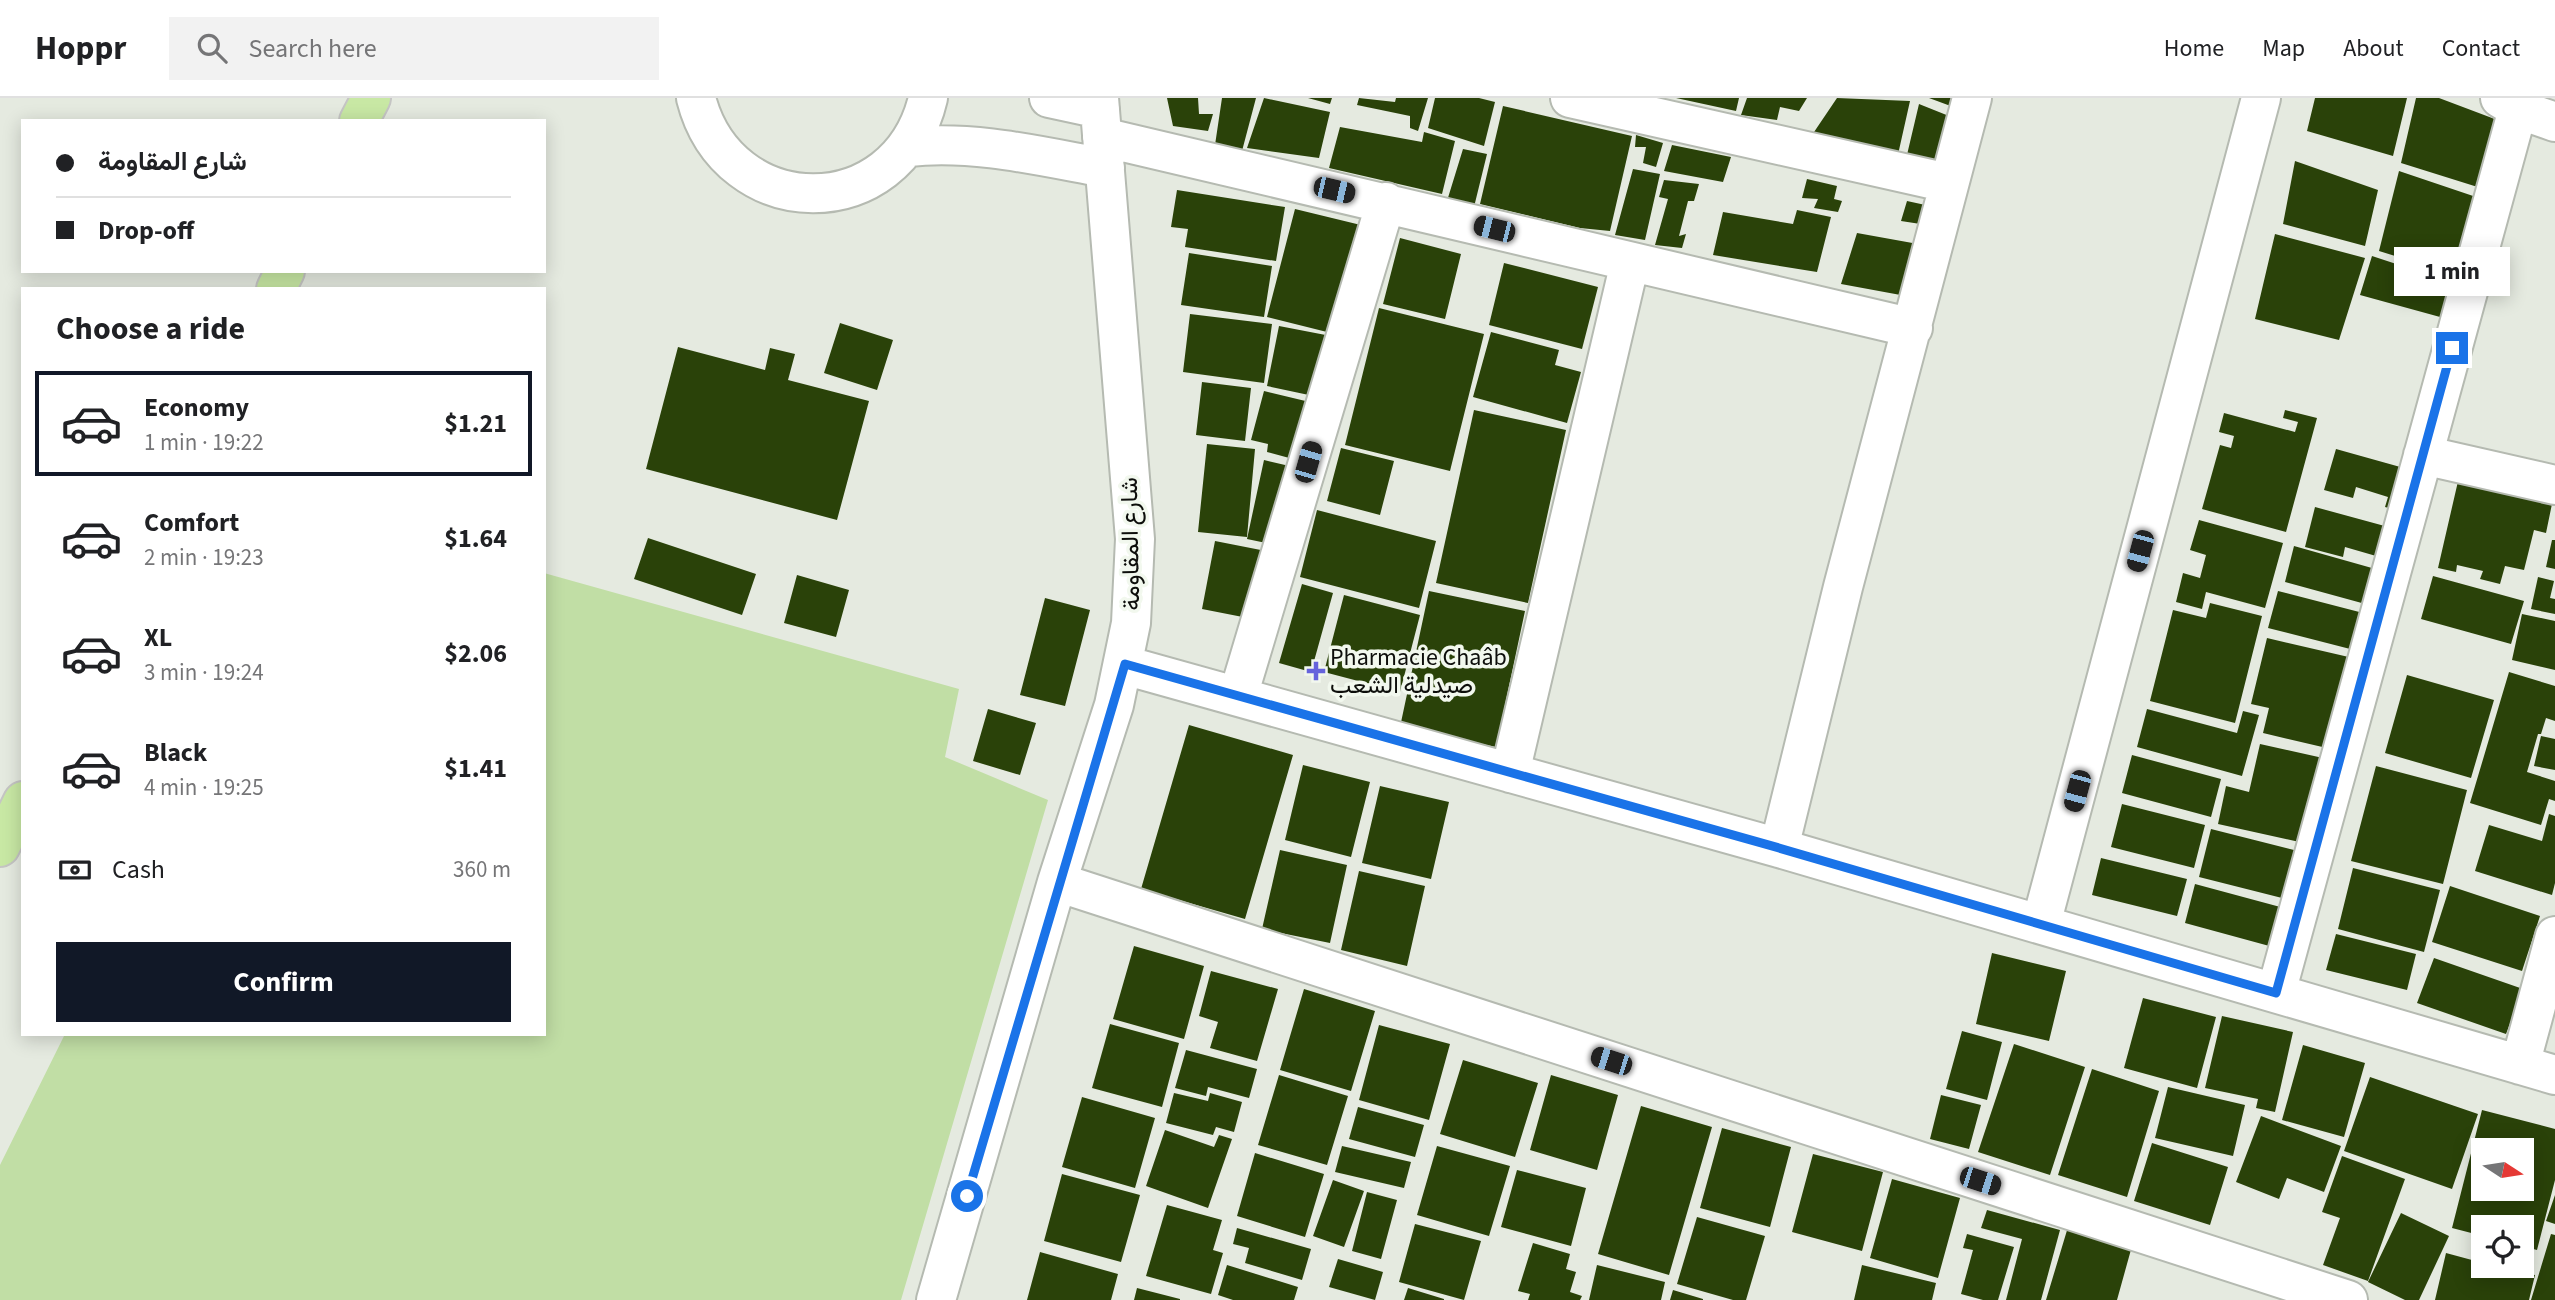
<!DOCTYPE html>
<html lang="en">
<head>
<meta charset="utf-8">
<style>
  body { margin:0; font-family:"Source Sans 3",Vazirmatn,sans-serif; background:#f2f2f2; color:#202124; height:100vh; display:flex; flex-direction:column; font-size:26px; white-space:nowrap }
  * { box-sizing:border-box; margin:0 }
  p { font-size:23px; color:#757577 }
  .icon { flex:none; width:38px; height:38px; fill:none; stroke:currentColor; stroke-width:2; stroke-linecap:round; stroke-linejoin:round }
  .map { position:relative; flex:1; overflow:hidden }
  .side { position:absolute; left:21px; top:189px; width:525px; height:749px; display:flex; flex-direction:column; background:#fff; border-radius:0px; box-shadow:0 4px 18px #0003 }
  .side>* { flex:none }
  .top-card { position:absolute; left:21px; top:21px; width:525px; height:154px; border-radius:0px; box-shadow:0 4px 18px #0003; display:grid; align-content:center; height:154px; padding:0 35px; background:#fff }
  .needle { width:46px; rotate:102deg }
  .buttons { position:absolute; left:2471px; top:1040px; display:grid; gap:14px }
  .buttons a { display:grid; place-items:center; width:63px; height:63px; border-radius:0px; background:#fff; box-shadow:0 4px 18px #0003; font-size:35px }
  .end { position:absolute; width:32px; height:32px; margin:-16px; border:9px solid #1a73e8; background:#fff; box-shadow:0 0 0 4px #fff }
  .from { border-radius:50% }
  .bubble { position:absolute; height:49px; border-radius:0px; background:#fff; box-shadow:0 4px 18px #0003; font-size:23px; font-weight:700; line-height:49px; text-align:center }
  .car { position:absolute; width:21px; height:42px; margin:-21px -10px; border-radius:9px; box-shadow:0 0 5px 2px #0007; background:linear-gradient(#222 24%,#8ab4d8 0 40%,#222 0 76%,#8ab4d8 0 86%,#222 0) }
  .top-card b { display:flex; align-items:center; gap:24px; height:66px; font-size:26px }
  .top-card b+b { border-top:2px solid #e0e0e0 }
  .top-card i { width:18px; height:18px; background:#202124 }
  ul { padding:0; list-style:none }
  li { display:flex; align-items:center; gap:21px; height:105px; margin:0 14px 10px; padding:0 21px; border:4px solid transparent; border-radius:0px }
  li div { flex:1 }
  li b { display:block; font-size:26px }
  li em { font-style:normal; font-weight:700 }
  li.selected { border-color:#111827 }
  li>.icon { width:63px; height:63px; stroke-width:1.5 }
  h2 { padding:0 35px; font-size:32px; line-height:84px }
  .pay { display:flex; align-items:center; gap:18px; height:77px; padding:0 35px; font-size:26px }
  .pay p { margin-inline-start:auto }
  .primary-button { display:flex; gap:14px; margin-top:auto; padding:14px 35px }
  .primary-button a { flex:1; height:80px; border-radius:0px; background:#111827; color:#fff; font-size:28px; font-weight:700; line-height:80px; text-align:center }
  header { display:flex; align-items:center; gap:42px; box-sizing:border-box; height:98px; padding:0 35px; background:#fff; border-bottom:2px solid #e0e0e0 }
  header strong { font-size:33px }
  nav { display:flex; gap:38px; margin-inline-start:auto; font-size:24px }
  .search { width:490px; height:63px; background:#f2f2f2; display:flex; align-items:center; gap:18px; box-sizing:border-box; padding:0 24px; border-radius:0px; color:#757577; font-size:26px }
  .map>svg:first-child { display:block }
  .green { fill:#c1dea5 }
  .building { fill:#2a4209; fill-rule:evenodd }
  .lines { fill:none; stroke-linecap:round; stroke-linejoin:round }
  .minor-casing { stroke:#b5bab1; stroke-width:42 }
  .major-casing { stroke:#c5c5c4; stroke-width:42 }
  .minor { stroke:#fff; stroke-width:38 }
  .major { stroke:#c8e8a4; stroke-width:38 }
  .route { stroke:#1a73e8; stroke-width:9 }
  .poi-dot { fill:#6663dc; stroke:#f2f8ee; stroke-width:2.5 }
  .labels { text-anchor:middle; stroke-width:7; stroke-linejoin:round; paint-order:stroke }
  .street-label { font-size:24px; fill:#0d0e0b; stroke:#f2f8ee }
  .poi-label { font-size:24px; fill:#0d0e0b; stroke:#f2f8ee; text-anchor:start }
</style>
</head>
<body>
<header>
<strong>Hoppr</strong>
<div class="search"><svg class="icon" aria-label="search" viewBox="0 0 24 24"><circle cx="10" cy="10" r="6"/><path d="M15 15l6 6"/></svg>Search here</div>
<nav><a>Home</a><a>Map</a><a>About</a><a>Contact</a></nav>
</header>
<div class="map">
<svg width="2555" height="1202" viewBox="0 0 2555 1202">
  <rect width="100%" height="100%" fill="#e5eae0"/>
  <path class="green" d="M 544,475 L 959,591 L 945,659 L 1048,702 L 901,1202 L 0,1202 L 0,1067 L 65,936 L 544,936 Z"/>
  <path class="building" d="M 1167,0 L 1198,0 L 1199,16 L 1213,16 L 1208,33 L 1173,28 Z
    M 1222,0 L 1256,0 L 1242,53 L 1215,47 Z
    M 1264,0 L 1330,14 L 1319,60 L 1247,50 Z
    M 1308,0 L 1332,0 L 1330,6 Z
    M 1359,0 L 1395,4 L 1396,0 L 1428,0 L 1418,33 L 1410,30 L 1410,18 L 1357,7 Z
    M 1435,0 L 1479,0 L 1495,4 L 1484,48 L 1428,30 Z
    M 1676,0 L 1739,0 L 1736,13 Z
    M 1747,0 L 1807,0 L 1799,13 L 1780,9 L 1777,22 L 1741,17 Z
    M 1837,0 L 1910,3 L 1897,61 L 1812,37 Z
    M 1929,0 L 1959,0 L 1956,10 Z
    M 2315,0 L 2407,0 L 2393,58 L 2307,33 Z
    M 2416,0 L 2439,0 L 2500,23 L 2484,91 L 2401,65 Z
    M 1919,6 L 1954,20 L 1942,69 L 1906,61 Z
    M 1503,8 L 1632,38 L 1610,133 L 1580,130 L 1480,106 Z
    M 1340,29 L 1422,44 L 1424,34 L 1455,43 L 1442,96 L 1329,70 Z
    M 1636,37 L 1663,45 L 1656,69 L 1643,65 L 1646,49 L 1635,49 Z
    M 1672,47 L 1731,59 L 1723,84 L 1664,73 Z
    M 1463,51 L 1487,56 L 1474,109 L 1447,103 Z
    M 2295,63 L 2378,92 L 2365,148 L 2283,126 Z
    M 1633,71 L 1660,76 L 1645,142 L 1615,137 Z
    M 2399,73 L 2485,102 L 2463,179 L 2379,153 Z
    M 1807,81 L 1837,88 L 1834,101 L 1842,103 L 1838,114 L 1814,110 L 1818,101 L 1802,100 Z
    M 1664,82 L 1699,86 L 1694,103 L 1688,103 L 1679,138 L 1686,136 L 1682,150 L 1655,147 L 1668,101 L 1659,99 Z
    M 1177,92 L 1285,109 L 1276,163 L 1185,149 L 1188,131 L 1171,129 Z
    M 1907,103 L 1930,108 L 1927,127 L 1901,123 Z
    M 1295,111 L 1369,129 L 1331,235 L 1267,219 Z
    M 1797,112 L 1831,119 L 1817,174 L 1713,157 L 1723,114 L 1793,126 Z
    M 1857,135 L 1918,146 L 1906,198 L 1841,186 Z
    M 2275,136 L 2365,160 L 2339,242 L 2255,221 Z
    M 1400,140 L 1461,156 L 1445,221 L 1383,206 Z
    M 1189,155 L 1272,168 L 1264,219 L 1181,207 Z
    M 2372,158 L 2460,187 L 2451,222 L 2360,197 Z
    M 1504,165 L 1598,189 L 1582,251 L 1489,227 Z
    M 1379,210 L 1484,236 L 1450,373 L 1345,347 Z
    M 1190,216 L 1272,226 L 1264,285 L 1183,274 Z
    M 840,225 L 893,242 L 877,292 L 824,275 Z
    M 1279,228 L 1336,239 L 1323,300 L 1267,288 Z
    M 1491,234 L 1559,252 L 1555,267 L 1581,274 L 1567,325 L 1473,299 Z
    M 678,249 L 765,272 L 770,250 L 795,256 L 788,282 L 869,303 L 837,422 L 646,371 Z
    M 1202,284 L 1251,290 L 1245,343 L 1196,337 Z
    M 1264,293 L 1318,306 L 1304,364 L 1267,354 L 1268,346 L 1251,342 Z
    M 1474,312 L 1566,332 L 1528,505 L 1436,485 Z
    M 2285,312 L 2317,320 L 2286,434 L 2202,411 L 2220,347 L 2231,350 L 2234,338 L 2219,334 L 2224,315 L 2295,334 L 2298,324 L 2283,320 Z
    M 1207,346 L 1255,351 L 1247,439 L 1198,434 Z
    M 1341,350 L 1394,363 L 1380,417 L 1327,403 Z
    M 2336,351 L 2411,372 L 2400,413 L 2385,409 L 2388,399 L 2356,389 L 2353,400 L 2324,392 Z
    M 1264,362 L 1298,370 L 1281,448 L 1247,441 Z
    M 2459,379 L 2553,401 L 2546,435 L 2534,432 L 2524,472 L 2505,468 L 2500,486 L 2480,481 L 2483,473 L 2457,467 L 2456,474 L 2438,470 Z
    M 2315,409 L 2392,430 L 2383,460 L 2345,449 L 2343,459 L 2305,449 Z
    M 1317,412 L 1436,443 L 1419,510 L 1300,479 Z
    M 2199,422 L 2283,445 L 2265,510 L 2206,494 L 2202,511 L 2176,504 L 2183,475 L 2200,480 L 2206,457 L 2190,452 Z
    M 648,440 L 756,476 L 742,517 L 634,481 Z
    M 2552,442 L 2555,442 L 2555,471 L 2546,469 Z
    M 1215,443 L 1271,454 L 1258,522 L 1202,511 Z
    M 2294,448 L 2379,472 L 2369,507 L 2285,484 Z
    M 797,477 L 849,492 L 836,539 L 784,525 Z
    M 2433,478 L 2524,503 L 2511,546 L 2421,521 Z
    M 2538,479 L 2554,483 L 2550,500 L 2555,501 L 2555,516 L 2531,511 Z
    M 1302,486 L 1333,495 L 1311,574 L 1279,565 Z
    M 1429,493 L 1525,513 L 1496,649 L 1400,629 Z
    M 2278,493 L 2367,516 L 2358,553 L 2268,530 Z
    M 1344,497 L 1420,517 L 1400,594 L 1324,574 Z
    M 1045,500 L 1090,512 L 1065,608 L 1020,597 Z
    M 2210,505 L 2262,518 L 2235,625 L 2150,603 L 2173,512 L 2206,520 Z
    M 2522,516 L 2555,523 L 2555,572 L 2512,562 Z
    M 2267,540 L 2353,560 L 2331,651 L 2263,635 L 2269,610 L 2251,606 Z
    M 2509,574 L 2555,588 L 2555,623 L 2546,620 L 2541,636 L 2538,636 L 2527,674 L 2555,683 L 2555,703 L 2549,701 L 2541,727 L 2470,705 Z
    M 2407,577 L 2494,602 L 2471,680 L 2385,655 Z
    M 988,611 L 1036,625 L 1020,677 L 973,663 Z
    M 2147,611 L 2237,635 L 2243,613 L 2259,617 L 2242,678 L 2137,649 Z
    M 1189,627 L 1293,657 L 1245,821 L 1141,791 Z
    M 2541,638 L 2555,641 L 2555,672 L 2534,668 Z
    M 2260,646 L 2323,660 L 2304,745 L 2218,726 L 2226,688 L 2249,694 Z
    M 2132,657 L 2221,681 L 2211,719 L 2122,695 Z
    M 1303,667 L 1370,684 L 1351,759 L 1285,742 Z
    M 2376,668 L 2467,692 L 2443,786 L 2351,763 Z
    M 1380,688 L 1449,704 L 1431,781 L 1362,765 Z
    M 2122,706 L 2205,727 L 2194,770 L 2111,749 Z
    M 2549,716 L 2555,718 L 2555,785 L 2552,797 L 2475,773 L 2489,727 L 2542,743 Z
    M 2211,731 L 2298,753 L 2286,801 L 2199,779 Z
    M 1280,752 L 1347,767 L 1330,845 L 1262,831 Z
    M 2101,760 L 2187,781 L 2177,818 L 2092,797 Z
    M 2353,770 L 2440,792 L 2424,854 L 2338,831 Z
    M 1359,773 L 1425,788 L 1407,868 L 1341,852 Z
    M 2195,786 L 2284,810 L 2273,849 L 2185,825 Z
    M 2450,788 L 2540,818 L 2522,873 L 2432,844 Z
    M 2336,836 L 2416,856 L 2407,892 L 2326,872 Z
    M 1134,848 L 1204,868 L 1184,941 L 1113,921 Z
    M 1992,855 L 2066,873 L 2049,943 L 1976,926 Z
    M 2434,860 L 2523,891 L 2506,936 L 2417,905 Z
    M 1211,873 L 1278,891 L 1257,963 L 1210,950 L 1218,924 L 1199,918 Z
    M 1304,891 L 1375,913 L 1351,993 L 1280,972 Z
    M 2143,900 L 2216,919 L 2197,990 L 2124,970 Z
    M 2222,918 L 2293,934 L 2275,1014 L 2256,1010 L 2258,1001 L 2205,990 Z
    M 1110,926 L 1179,945 L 1162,1009 L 1092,990 Z
    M 1379,927 L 1450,946 L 1429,1022 L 1359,1002 Z
    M 1962,933 L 2002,944 L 1987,1002 L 1946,991 Z
    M 2014,946 L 2085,969 L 2050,1077 L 1978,1054 Z
    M 2303,947 L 2365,965 L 2344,1039 L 2282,1022 Z
    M 1186,952 L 1257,971 L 1249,1000 L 1208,989 L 1206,998 L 1175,990 Z
    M 1463,962 L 1538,985 L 1515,1059 L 1440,1036 Z
    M 2092,971 L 2159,993 L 2127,1099 L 2058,1077 Z
    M 1279,977 L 1348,998 L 1327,1067 L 1258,1047 Z
    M 1551,977 L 1618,997 L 1597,1072 L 1530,1052 Z
    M 2370,979 L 2478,1016 L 2452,1091 L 2344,1053 Z
    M 2168,989 L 2245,1007 L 2233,1058 L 2155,1040 Z
    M 1174,995 L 1208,1003 L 1210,995 L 1242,1004 L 1234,1034 L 1216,1029 L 1213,1037 L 1166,1025 Z
    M 1941,997 L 1981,1007 L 1969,1051 L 1930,1041 Z
    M 1082,999 L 1155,1020 L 1135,1090 L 1062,1069 Z
    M 1641,1008 L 1712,1029 L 1669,1177 L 1598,1156 Z
    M 1358,1009 L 1424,1027 L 1415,1059 L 1349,1041 Z
    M 2482,1012 L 2555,1031 L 2555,1082 L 2537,1152 L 2522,1148 L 2522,1129 L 2483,1129 L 2483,1138 L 2452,1130 ZM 2483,1052 L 2522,1052 L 2522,1090 L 2483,1090 Z
    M 2261,1018 L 2341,1048 L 2324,1094 L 2287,1080 L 2279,1101 L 2236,1084 Z
    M 1722,1030 L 1791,1049 L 1770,1129 L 1700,1110 Z
    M 1165,1032 L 1214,1049 L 1219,1037 L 1232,1041 L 1208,1110 L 1146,1088 Z
    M 2152,1045 L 2228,1069 L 2210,1127 L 2134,1103 Z
    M 1342,1048 L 1411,1064 L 1404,1090 L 1335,1074 Z
    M 1437,1048 L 1510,1068 L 1489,1138 L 1417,1117 Z
    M 1255,1055 L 1324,1076 L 1305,1139 L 1237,1118 Z
    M 1813,1056 L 1883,1074 L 1862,1153 L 1792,1134 Z
    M 2342,1058 L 2405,1081 L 2368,1183 L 2323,1167 L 2340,1120 L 2322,1114 Z
    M 1517,1072 L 1586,1090 L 1571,1148 L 1501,1129 Z
    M 1062,1076 L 1140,1097 L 1121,1164 L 1044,1143 Z
    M 1892,1081 L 1960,1100 L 1938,1180 L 1870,1160 Z
    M 1333,1082 L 1364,1093 L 1344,1149 L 1313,1138 Z
    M 1367,1094 L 1397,1102 L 1381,1161 L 1352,1153 Z
    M 2555,1097 L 2555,1126 L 2546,1123 Z
    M 1167,1107 L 1222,1122 L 1213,1152 L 1223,1155 L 1211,1196 L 1146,1178 Z
    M 1987,1112 L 2060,1132 L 2041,1202 L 2006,1202 L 2022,1141 L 1981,1130 Z
    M 2401,1115 L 2449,1138 L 2419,1202 L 2405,1202 L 2368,1184 Z
    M 1697,1119 L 1765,1138 L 1746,1202 L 1733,1202 L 1677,1186 Z
    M 1415,1126 L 1481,1143 L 1464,1202 L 1399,1184 Z
    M 2068,1129 L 2132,1148 L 2117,1202 L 2046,1202 Z
    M 1237,1130 L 1311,1151 L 1302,1182 L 1245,1165 L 1249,1150 L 1233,1146 Z
    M 1967,1136 L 2014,1149 L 1998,1202 L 1983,1202 L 1961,1196 L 1973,1152 L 1963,1150 Z
    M 2551,1136 L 2555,1137 L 2555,1202 L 2531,1202 Z
    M 1533,1145 L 1570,1156 L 1566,1171 L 1576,1174 L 1570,1194 L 1582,1198 L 1580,1202 L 1528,1202 L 1530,1196 L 1518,1193 Z
    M 1040,1154 L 1118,1176 L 1111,1202 L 1027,1202 Z
    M 2446,1155 L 2483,1165 L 2483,1167 L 2535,1177 L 2529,1202 L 2435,1202 Z
    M 1338,1161 L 1383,1174 L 1375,1202 L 1329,1189 Z
    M 1227,1167 L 1298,1189 L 1294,1202 L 1233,1202 L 1218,1197 Z
    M 1597,1167 L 1665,1184 L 1661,1202 L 1589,1202 Z
    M 1862,1167 L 1936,1185 L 1932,1202 L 1854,1202 Z
    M 1137,1190 L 1180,1201 L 1180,1202 L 1134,1202 Z
    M 1408,1190 L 1444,1201 L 1444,1202 L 1404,1202 Z
    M 1673,1192 L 1703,1201 L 1703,1202 L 1670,1202 Z"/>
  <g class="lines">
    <defs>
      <path id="minor" d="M 696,0 C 728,126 898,128 928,0
        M 1049,0 L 1100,11
        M 1570,0 L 1948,85
        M 2500,0 L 2518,11 L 2555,24
        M 1102,39 L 1913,230
        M 908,49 C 975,42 1039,58 1105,70
        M 2423,357 L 2555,387
        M 1124,567 L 1779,750 L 2555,977
        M 1238,598 L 1386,104
        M 1510,675 L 1630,164
        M 1779,750 L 1843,489 L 1972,0
        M 1057,784 L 2348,1202
        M 2041,826 L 2261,0
        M 2276,895 L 2518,11
        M 2520,967 L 2555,838
        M 936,1202 L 1057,784 L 1114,607 L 1131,525 L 1135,441 L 1099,0"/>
      <path id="major" d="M 359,23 L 371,0
        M 276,191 L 285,173
        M 0,749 L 23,703"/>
    </defs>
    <use href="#minor" class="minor-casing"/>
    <use href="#major" class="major-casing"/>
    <use href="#minor" class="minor"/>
    <use href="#major" class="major"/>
  </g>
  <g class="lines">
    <path class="route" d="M 967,1098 L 1125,566 L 1779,750 L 2276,895 L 2452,250"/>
  </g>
  <path class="poi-dot" d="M1312.5 562.5h7v7h7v7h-7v7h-7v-7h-7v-7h7z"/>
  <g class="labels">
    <g class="street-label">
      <text transform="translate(1130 446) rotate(-91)" y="8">شارع المقاومة</text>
    </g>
    <g class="poi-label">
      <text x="1330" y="567">Pharmacie Chaâb<tspan x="1330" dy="28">صيدلية الشعب</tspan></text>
    </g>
  </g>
</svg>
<div class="buttons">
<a><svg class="needle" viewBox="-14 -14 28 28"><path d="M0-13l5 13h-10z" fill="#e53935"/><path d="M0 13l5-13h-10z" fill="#757577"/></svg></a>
<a><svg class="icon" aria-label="locate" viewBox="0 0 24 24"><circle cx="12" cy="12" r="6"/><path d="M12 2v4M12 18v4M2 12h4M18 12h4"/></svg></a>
</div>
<i class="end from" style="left:967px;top:1098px"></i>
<i class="end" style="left:2452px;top:250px"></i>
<div class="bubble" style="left:2394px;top:149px;width:116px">1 min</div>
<i class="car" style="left:1334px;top:92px;rotate:103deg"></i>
<i class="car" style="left:1494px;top:131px;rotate:284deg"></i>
<i class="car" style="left:1308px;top:364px;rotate:16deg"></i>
<i class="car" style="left:2140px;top:453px;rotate:195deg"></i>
<i class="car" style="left:2077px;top:693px;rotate:195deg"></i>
<i class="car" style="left:1611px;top:963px;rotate:288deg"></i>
<i class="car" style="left:1980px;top:1083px;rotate:108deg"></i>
<div class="top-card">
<b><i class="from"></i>شارع المقاومة</b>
<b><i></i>Drop-off</b>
</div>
<section class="side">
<h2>Choose a ride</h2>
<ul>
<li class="selected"><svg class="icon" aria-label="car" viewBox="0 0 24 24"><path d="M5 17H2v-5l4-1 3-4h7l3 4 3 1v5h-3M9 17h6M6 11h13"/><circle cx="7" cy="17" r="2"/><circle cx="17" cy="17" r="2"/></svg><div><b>Economy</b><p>1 min · 19:22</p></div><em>$1.21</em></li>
<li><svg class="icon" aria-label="car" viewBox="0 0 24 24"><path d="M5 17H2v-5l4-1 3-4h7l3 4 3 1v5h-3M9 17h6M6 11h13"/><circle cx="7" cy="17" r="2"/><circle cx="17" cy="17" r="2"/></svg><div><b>Comfort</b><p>2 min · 19:23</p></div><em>$1.64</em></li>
<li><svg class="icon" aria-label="car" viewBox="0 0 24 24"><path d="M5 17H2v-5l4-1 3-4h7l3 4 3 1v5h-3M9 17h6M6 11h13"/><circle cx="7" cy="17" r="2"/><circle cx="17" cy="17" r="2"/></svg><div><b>XL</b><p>3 min · 19:24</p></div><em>$2.06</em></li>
<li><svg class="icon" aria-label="car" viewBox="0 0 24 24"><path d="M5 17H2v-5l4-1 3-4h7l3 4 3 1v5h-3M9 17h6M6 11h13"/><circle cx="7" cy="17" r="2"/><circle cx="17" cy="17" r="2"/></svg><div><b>Black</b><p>4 min · 19:25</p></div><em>$1.41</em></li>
</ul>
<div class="pay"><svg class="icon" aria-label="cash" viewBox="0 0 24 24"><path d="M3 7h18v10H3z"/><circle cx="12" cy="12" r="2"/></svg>Cash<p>360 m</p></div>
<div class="primary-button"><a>Confirm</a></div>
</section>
</div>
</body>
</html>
